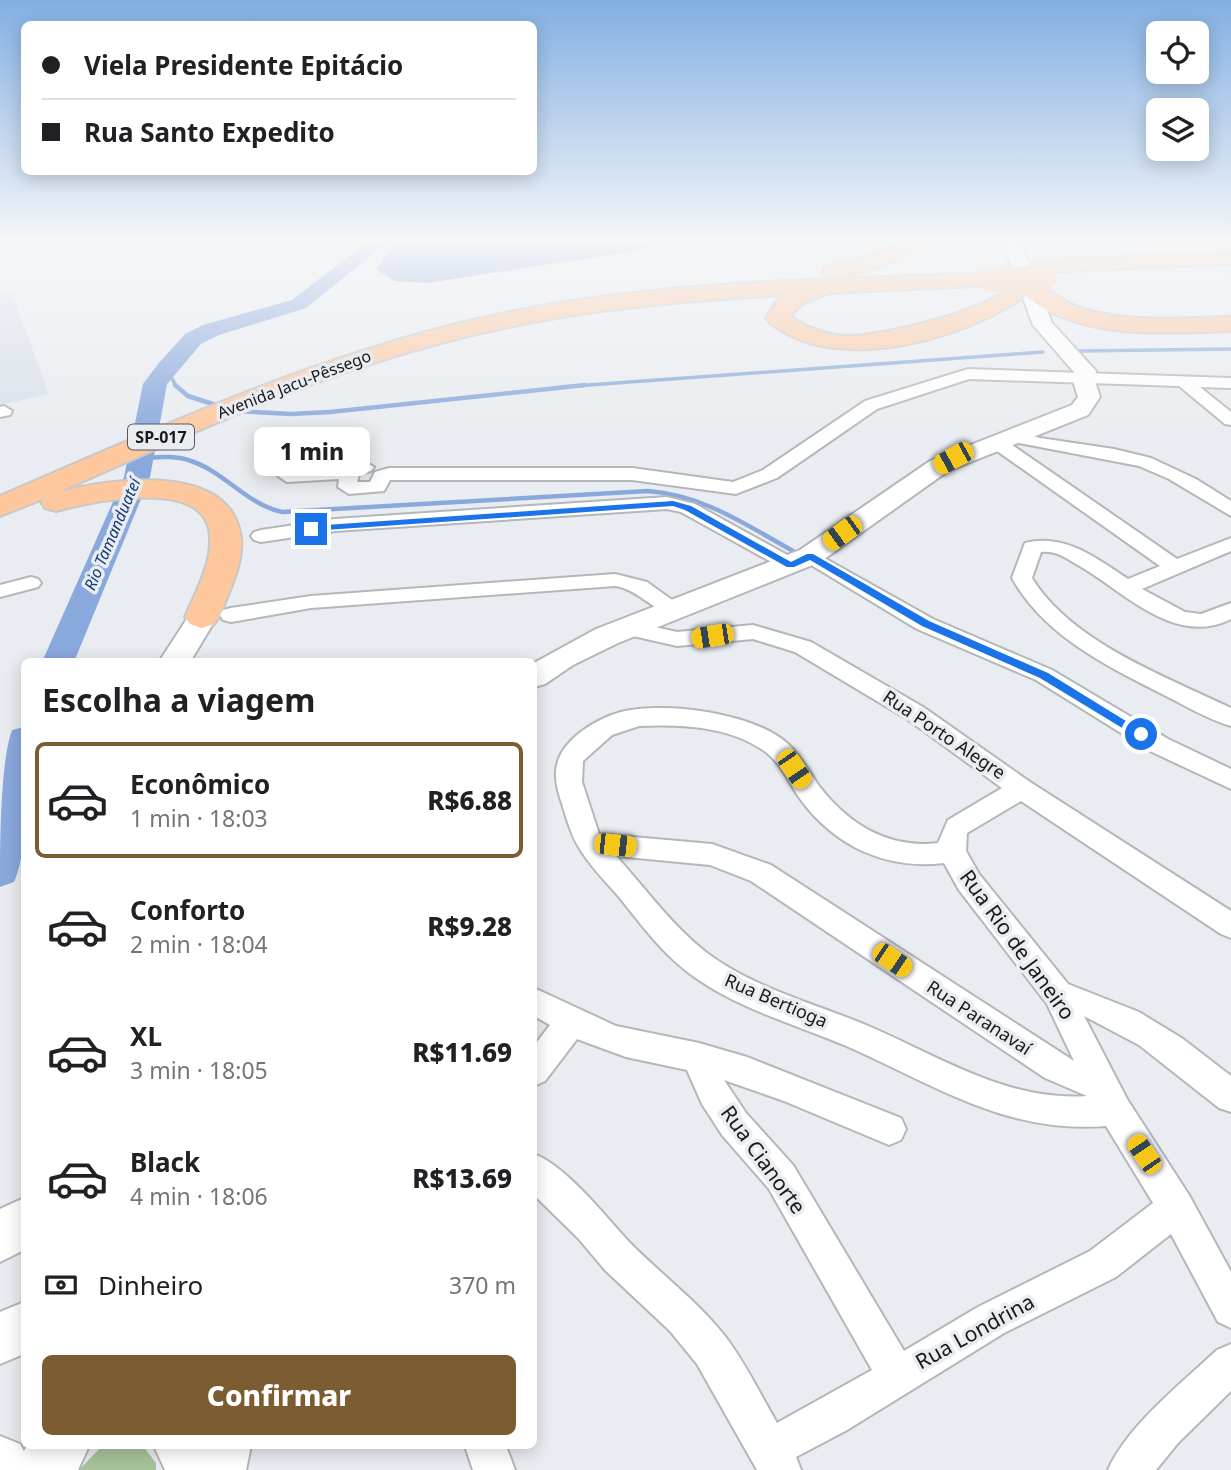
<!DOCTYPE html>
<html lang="pt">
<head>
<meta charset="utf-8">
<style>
  body { margin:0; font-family:"Noto Sans",sans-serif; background:#f2f2f2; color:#202124; height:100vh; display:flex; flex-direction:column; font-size:26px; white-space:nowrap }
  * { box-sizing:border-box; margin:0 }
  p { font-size:23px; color:#757577 }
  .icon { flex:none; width:38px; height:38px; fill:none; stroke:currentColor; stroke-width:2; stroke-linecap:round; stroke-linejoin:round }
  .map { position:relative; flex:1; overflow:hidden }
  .panel { position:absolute; left:21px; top:658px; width:516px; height:791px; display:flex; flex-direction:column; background:#fff; border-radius:10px; box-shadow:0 4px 18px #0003 }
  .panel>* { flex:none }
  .top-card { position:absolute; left:21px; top:21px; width:516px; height:154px; border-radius:10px; box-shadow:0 4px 18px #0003; display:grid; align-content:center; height:154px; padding:0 21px; background:#fff }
  .tools { position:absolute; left:1146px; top:21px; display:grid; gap:14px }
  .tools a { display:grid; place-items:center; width:63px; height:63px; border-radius:10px; background:#fff; box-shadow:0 4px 18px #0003; font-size:35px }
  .end { position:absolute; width:32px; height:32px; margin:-16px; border:9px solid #1a73e8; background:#fff; box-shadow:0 0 0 4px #fff }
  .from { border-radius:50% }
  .bubble { position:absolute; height:49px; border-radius:10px; background:#fff; box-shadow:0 4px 18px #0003; font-size:23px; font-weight:800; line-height:49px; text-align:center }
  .car { position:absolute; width:21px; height:42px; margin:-21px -10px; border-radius:9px; box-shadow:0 0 5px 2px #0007; background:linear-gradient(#f5c518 24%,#345 0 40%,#f5c518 0 76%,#345 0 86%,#f5c518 0) }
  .top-card b { display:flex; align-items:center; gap:24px; height:66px; font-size:26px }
  .top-card b+b { border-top:2px solid #e0e0e0 }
  .top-card i { width:18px; height:18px; background:#202124 }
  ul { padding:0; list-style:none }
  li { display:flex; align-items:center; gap:21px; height:116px; margin:0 14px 10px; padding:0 7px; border:4px solid transparent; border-radius:10px }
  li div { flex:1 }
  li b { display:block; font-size:26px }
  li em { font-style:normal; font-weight:800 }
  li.selected { border-color:#7b5d31 }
  li>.icon { width:63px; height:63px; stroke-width:1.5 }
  h2 { padding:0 21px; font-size:32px; line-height:84px }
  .pay { display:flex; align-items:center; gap:18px; height:77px; padding:0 21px; font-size:26px }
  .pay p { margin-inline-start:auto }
  .button { display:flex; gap:14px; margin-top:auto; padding:14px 21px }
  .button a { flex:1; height:80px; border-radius:10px; background:#7b5d31; color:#fff; font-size:28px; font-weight:800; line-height:80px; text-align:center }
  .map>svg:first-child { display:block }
  .built { fill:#d8e0e9 }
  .green { fill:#a6c499 }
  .water { fill:#89a8dc }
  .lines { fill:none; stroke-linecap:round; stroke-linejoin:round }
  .stream-far1 { stroke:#89a8dc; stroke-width:3.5 }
  .stream { stroke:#89a8dc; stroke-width:4.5 }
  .river { fill:#89a8dc; fill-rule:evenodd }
  .minor-casing { stroke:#b4b7ba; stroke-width:4 }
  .secondary-casing { stroke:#b4b7ba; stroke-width:4 }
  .trunk-casing { stroke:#c8c8c8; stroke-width:4 }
  .minor { fill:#fff; fill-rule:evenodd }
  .secondary { fill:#fff; fill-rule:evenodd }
  .trunk { fill:#fec79e; fill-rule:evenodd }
  .trunk-bridge-casing { stroke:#c8c8c8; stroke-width:24; stroke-linecap:butt }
  .trunk-bridge { stroke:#fec79e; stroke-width:23 }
  .route { fill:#1a73e8 }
  .labels { text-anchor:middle; stroke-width:7; stroke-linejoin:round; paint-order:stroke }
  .far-street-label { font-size:16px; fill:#18191a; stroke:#e9ecf0 }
  .shield { fill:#e9ecf0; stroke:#57585a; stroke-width:2 }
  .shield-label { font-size:16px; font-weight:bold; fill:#18191a }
  .far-water-label { font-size:16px; font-style:italic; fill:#163a78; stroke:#e9ecf0 }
  .street-label { font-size:18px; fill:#18191a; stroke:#e9ecf0 }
  .near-street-label { font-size:21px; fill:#18191a; stroke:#e9ecf0 }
</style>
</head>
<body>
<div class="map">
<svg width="1231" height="1470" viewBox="0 0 1231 1470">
  <rect width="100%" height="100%" fill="#e9ecf0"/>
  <path class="built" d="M 12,293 L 49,394 L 0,405 L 0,295 Z"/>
  <path class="green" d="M 102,1446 L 143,1446 L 156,1463 L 156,1470 L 79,1470 Z"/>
  <path class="water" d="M 399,240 L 675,240 L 636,251 L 427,283 L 395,281 L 376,269 Z"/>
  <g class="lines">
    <path class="stream-far1" d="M 1079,351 L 1231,349
      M 166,369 L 177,387
      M 561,387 L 1043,352"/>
    <path class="stream" d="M 175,385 L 188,396 L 222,407
      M 236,411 L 291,414 L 330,412 L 585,385
      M 142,458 C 158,457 176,455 191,461 C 225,472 246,504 282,512 L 648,491 C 703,495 746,525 793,551"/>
    <path class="river" d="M 370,240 L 390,240 L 306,308 L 219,335 L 201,344 L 167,384 L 150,477 L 74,662 L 42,662 L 124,477 L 143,384 L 158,364 L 185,334 L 203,325 L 292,300 Z
      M 24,727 C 27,761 29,853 14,882 L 0,887 C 0,846 0,764 12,730 Z"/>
    <defs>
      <path id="minor" d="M 968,369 L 1231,378 L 1231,388 L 1200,387 L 1231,412 L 1231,425 L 1225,424 L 1179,386 L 969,379 L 877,409 L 777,478 L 736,494 L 632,480 L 390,480 L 384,491 L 349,494 L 338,487 L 339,479 L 287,482 L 278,476 L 287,470 L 338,468 L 365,462 L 374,467 L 371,471 L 359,474 L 357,482 L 370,482 L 375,472 L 389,468 L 632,468 L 733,482 L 763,470 L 865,401 Z
        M 4,406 L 12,411 L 10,415 L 0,417 L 0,407 Z
        M 1013,430 L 1040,438 L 1114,449 L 1151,458 L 1196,479 L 1231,501 L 1231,516 L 1169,479 L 1139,466 L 1019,443 L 1004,435 Z
        M 996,437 L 1002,438 L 1177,559 L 1231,538 L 1231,551 L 1142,589 L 1185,612 L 1201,614 L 1231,603 L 1231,619 C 1173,648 1122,589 1076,564 C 1065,557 1054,550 1041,552 L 1032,578 C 1071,642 1166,677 1231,708 L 1231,726 C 1209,720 1188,707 1168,697 C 1109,667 1045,637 1012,578 L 1025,543 C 1065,533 1096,558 1128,579 L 1160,566 L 990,446 L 987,442 L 990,438 Z
        M 667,497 L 695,504 L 798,561 L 801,565 L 798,569 L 784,569 L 681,512 L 667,509 L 335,531 L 261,542 L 254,540 L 251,536 L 254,532 L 261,530 L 335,519 Z
        M 810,550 L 933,619 L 1052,670 L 1168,739 L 1231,769 L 1231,789 L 1150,751 L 1036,680 L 917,629 L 803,560 L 800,556 L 803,552 Z
        M 615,574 L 647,582 L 686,610 L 683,615 C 661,620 640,589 615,586 L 311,608 L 231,622 L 223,620 L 220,615 L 223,610 L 231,608 L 311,596 Z
        M 31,577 L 38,579 L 41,583 L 38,587 L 0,597 L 0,585 Z
        M 628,621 L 677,632 L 753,625 L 811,642 L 923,707 L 1030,782 L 1231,911 L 1231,938 L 1221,934 L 1021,801 L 967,833 L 966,851 L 979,874 L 1068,984 L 1139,1012 L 1183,1039 L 1231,1076 L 1231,1112 L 1219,1108 L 1139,1045 L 1084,1016 L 1127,1099 L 1189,1195 L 1231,1272 L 1231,1328 L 1218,1322 L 1171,1234 L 1116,1277 L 1004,1333 L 847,1430 L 796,1457 L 801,1470 L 757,1470 L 697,1364 L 670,1331 L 605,1270 L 578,1238 L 534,1195 L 534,1154 C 568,1167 606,1218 632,1245 C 662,1275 697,1301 724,1335 C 745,1362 760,1394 777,1423 L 872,1370 L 769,1189 L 722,1135 L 702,1104 L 687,1070 L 626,1057 L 577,1039 L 545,1081 L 534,1086 L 534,1046 L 550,1025 L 534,1016 L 534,988 L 616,1026 L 699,1043 L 747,1057 L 901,1118 L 906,1129 L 901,1140 L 889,1145 L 784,1101 L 724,1080 L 746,1113 L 793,1165 L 904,1351 L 978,1307 L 1090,1251 L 1153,1203 L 1106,1126 C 1004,1134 934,1084 844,1045 C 794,1024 740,1009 696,978 C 665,957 643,927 620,898 C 606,882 590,866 580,849 C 573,839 570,828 566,817 C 562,802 555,787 556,772 C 557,742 595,719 621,712 C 665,701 754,713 788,744 C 801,756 809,772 819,786 C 849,825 889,849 938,843 L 948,820 L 1002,788 L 907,719 L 795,652 L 753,639 L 677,646 L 620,633 L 617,628 L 620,623 ZM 639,726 C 680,724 732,726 767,753 C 782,765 790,785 801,800 C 836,847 887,870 944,863 L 959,890 L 1047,1004 L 1074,1061 L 771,865 L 712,844 L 599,834 L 582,782 L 583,761 L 612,735 ZM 616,856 L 710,865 L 751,881 L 1045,1078 L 1087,1096 C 1007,1102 937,1055 866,1025 C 813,1003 754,988 707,953 C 672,926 646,889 616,856 Z
        M 1231,1344 L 1231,1391 L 1178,1443 L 1156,1470 L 1108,1470 C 1127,1426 1182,1383 1217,1350 Z
        M 465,1446 L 506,1446 L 515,1470 L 473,1470 Z"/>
      <path id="secondary" d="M 1002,240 L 1020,240 L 1052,323 L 1096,371 L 1094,378 L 1100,397 L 1088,415 L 948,471 L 820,562 L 618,643 L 573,665 L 545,684 L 534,687 L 534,663 L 596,629 L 800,550 L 930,461 L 1072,405 L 1078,397 L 1072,378 L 1074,372 L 1033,325 Z
        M 202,608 L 212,611 L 217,617 L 190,662 L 159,662 L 192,611 Z
        M 24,1198 L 24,1250 L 0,1262 L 0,1209 Z
        M 24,1302 L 24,1354 L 0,1364 L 0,1312 Z
        M 0,1436 L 20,1444 L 24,1451 L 27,1446 L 89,1446 L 78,1470 L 0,1470 Z
        M 154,1446 L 251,1446 L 246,1470 L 165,1470 Z"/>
      <path id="trunk" d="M 906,240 L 930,240 C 918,257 847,281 826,276 L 823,271 L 826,266 L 871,255 Z
        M 1231,252 L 1231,264 L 1040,272 L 1032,271 L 1029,266 L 1032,261 L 1040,260 Z
        M 989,273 L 997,275 L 1000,280 L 997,285 L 829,293 L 802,304 L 790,316 C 807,328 825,335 846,336 C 881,337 998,309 1018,280 C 1037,276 1060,302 1080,308 C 1128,323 1181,318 1231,317 L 1231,331 C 1164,333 1081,341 1026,296 C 961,340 838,376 770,323 L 766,318 L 776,302 L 784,295 C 671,301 559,312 449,341 C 314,375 186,436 59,492 C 108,479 221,463 239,528 C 248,556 229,592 219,617 L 214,624 L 202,628 L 190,624 L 185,617 C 196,592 215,558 209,529 C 198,478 90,502 56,511 L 45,508 L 41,502 L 43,499 L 0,516 L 0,496 C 165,425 329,349 505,313 C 664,280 828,280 989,273 Z"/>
    </defs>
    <use href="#minor" class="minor-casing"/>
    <use href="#secondary" class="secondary-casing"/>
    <use href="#trunk" class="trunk-casing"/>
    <use href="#minor" class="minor"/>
    <use href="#secondary" class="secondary"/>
    <use href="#trunk" class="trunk"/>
    <defs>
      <path id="trunk-bridge" d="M 989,280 L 1045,277"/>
    </defs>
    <use href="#trunk-bridge" class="trunk-bridge-casing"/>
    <use href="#trunk-bridge" class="trunk-bridge"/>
  </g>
  <linearGradient id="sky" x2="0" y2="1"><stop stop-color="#82afe3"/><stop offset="0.54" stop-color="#f5f6f8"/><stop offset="1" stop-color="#f5f6f8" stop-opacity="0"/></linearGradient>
  <rect width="1231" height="445" fill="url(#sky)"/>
  <path class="route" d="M 673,501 L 691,506 L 791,562 L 807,554 L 813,554 L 929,621 L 1048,673 L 1147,734 L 1145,737 L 1137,737 L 1040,678 L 922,626 L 810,560 L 794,567 L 787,567 L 685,510 L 673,506 L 311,531 L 306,529 L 311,526 Z"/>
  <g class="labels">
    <g class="far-street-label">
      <text transform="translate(294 384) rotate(-21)" y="6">Avenida Jacu-Pêssego</text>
    </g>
    <rect class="shield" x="128" y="424.5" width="66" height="25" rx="5"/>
    <g class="shield-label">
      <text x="161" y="443">SP-017</text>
    </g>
    <g class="far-water-label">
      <text transform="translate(112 534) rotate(-67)" y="6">Rio Tamanduateí</text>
    </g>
    <g class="street-label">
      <text transform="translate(944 735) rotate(34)" y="6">Rua Porto Alegre</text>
      <text transform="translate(776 1001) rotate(23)" y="6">Rua Bertioga</text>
      <text transform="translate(979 1018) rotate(33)" y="6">Rua Paranavaí</text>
    </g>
    <g class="near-street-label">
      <text transform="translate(1017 945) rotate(54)" y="7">Rua Rio de Janeiro</text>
      <text transform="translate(763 1160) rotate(54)" y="7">Rua Cianorte</text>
      <text transform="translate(975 1332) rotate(-29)" y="7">Rua Londrina</text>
    </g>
  </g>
</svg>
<div class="tools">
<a><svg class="icon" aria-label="locate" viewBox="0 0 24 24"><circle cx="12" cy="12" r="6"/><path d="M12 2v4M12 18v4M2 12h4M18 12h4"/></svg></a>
<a><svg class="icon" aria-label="layers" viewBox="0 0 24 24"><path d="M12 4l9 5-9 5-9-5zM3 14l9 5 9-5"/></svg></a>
</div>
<i class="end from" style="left:1141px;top:734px"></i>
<i class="end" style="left:311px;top:529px"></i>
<div class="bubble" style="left:254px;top:427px;width:116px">1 min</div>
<i class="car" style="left:953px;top:458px;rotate:241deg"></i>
<i class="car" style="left:842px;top:533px;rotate:234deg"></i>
<i class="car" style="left:712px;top:636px;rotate:261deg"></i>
<i class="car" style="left:794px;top:769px;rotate:146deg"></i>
<i class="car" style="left:615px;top:845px;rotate:96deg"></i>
<i class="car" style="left:892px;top:960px;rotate:124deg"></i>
<i class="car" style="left:1144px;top:1154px;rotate:326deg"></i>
<div class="top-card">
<b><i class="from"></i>Viela Presidente Epitácio</b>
<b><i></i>Rua Santo Expedito</b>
</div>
<section class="panel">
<h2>Escolha a viagem</h2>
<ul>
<li class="selected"><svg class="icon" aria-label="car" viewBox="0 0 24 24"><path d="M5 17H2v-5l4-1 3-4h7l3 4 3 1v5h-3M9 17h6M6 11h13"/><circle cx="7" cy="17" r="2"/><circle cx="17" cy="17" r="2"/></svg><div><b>Econômico</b><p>1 min · 18:03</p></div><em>R$6.88</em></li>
<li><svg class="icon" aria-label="car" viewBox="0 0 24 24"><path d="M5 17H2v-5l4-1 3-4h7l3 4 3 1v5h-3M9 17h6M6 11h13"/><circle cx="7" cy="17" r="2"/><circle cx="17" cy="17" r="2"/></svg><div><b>Conforto</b><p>2 min · 18:04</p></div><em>R$9.28</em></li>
<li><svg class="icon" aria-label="car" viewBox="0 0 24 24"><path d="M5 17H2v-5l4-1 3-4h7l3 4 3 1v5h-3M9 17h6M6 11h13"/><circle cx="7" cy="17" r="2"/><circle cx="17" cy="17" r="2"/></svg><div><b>XL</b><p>3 min · 18:05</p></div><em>R$11.69</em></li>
<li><svg class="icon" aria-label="car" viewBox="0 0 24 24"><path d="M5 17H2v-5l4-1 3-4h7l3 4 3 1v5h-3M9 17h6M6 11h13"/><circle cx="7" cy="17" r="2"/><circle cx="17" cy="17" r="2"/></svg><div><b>Black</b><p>4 min · 18:06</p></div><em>R$13.69</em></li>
</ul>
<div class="pay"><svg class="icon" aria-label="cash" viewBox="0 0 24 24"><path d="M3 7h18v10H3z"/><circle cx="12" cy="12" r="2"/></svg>Dinheiro<p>370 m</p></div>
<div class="button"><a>Confirmar</a></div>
</section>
</div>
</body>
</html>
